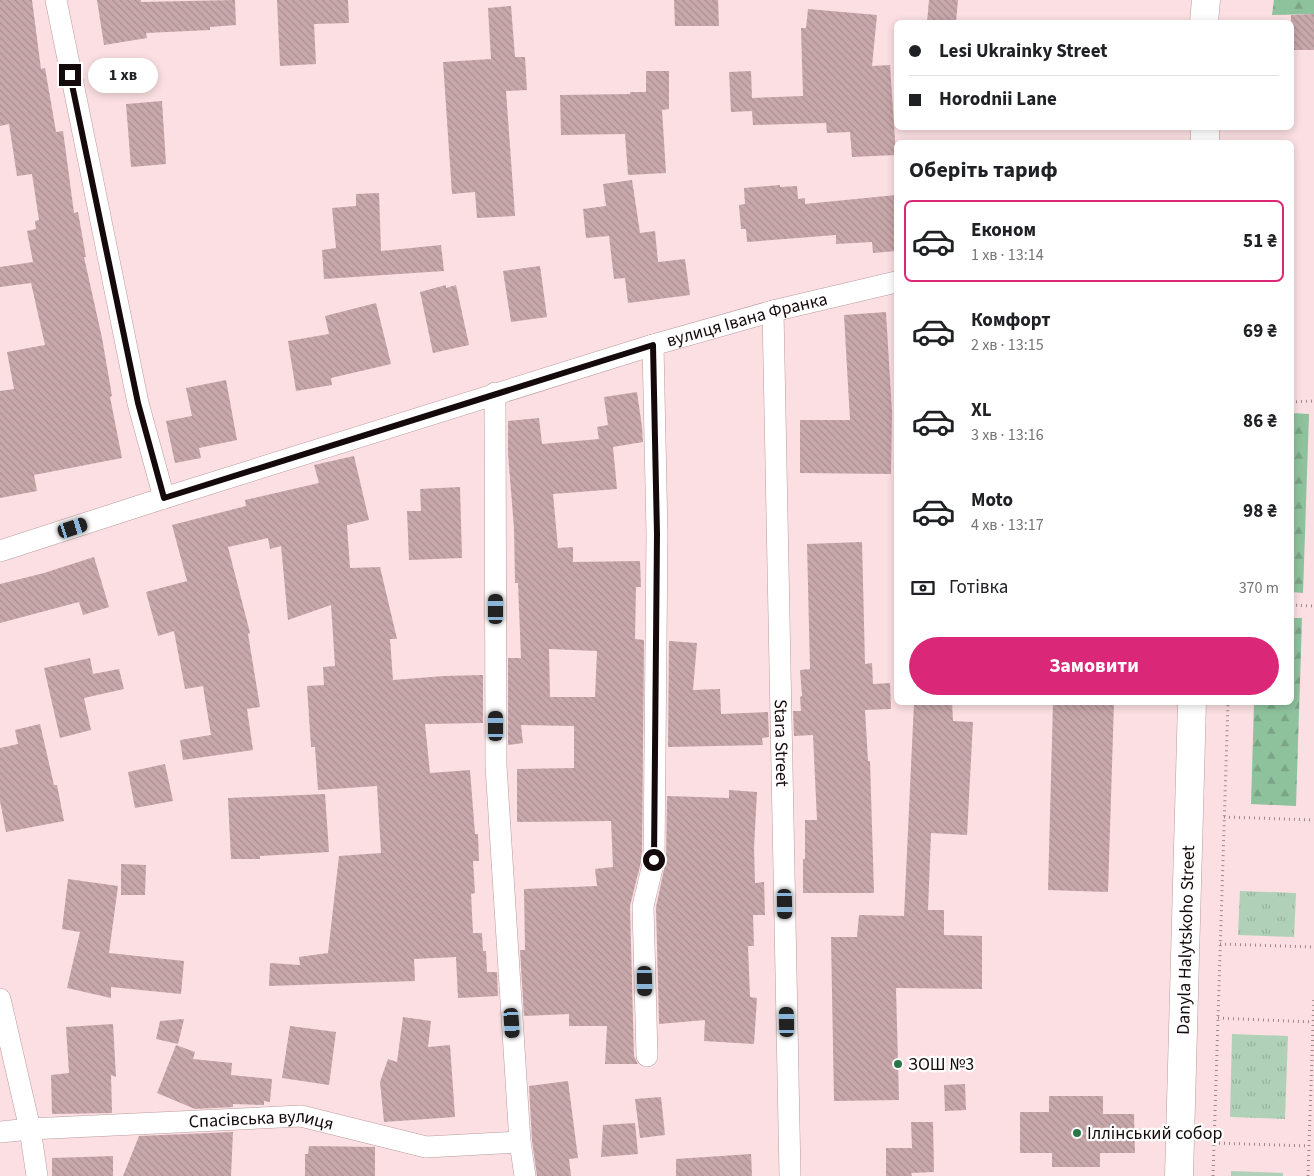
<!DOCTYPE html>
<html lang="uk">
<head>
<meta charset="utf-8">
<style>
  body { margin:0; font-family:"Source Sans 3",sans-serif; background:#f2f2f2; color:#202124; height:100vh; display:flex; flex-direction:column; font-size:19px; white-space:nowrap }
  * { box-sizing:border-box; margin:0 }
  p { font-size:16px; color:#757577 }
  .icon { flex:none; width:28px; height:28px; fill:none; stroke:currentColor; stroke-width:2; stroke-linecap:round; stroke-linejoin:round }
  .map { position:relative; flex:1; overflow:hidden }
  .details { position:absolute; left:894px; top:140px; width:400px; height:565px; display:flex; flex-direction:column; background:#fff; border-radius:8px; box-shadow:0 2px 8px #0003 }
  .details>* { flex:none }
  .top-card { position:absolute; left:894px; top:20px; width:400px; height:110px; border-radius:8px; box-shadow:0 2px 8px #0003; display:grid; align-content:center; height:110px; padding:0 15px; background:#fff }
  .end { position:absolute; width:22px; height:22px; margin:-11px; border:6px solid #150a0b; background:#fff; box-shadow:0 0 0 2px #fff }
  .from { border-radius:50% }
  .bubble { position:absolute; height:35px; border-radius:18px; background:#fff; box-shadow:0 2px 8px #0003; font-size:16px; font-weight:700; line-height:35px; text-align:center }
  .car { position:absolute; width:15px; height:30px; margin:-15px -8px; border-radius:6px; box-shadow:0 0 4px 1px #0007; background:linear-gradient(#222 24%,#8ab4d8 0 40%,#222 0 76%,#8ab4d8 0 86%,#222 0) }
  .top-card b { display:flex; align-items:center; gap:18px; height:48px; font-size:19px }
  .top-card b+b { border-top:1px solid #e0e0e0 }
  .top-card i { width:12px; height:12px; background:#202124 }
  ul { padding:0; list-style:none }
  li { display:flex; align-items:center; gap:15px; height:82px; margin:0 10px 8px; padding:0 5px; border:2px solid transparent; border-radius:8px }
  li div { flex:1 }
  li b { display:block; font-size:19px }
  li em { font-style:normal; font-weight:700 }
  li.current { border-color:#db2777 }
  li>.icon { width:45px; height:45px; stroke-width:1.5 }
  h2 { padding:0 15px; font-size:22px; line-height:60px }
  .pay { display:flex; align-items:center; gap:12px; height:55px; padding:0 15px; font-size:19px }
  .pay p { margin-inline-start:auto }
  .button { display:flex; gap:10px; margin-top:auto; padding:10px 15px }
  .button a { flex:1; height:58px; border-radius:30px; background:#db2777; color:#fff; font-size:20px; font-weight:700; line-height:58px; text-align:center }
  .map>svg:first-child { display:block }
  .grass { fill:url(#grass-tufts) }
  .forest { fill:url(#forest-firs) }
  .building { fill:url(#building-back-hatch); fill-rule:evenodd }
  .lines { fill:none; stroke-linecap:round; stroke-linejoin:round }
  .street-casing { stroke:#bb9b9e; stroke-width:22 }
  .secondary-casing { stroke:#bb9b9e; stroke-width:29 }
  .path { stroke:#9d888a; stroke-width:3; stroke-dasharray:1 4; stroke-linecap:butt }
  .street { stroke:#fff; stroke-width:21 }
  .secondary { stroke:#fff; stroke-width:28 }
  .route { stroke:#150a0b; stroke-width:6 }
  .poi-dot { fill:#287747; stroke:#fff; stroke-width:2 }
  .labels { text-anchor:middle; stroke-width:4.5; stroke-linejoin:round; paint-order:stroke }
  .street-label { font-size:18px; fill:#150a0b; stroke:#fff }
  .poi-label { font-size:18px; fill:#150a0b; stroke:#fff; text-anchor:start }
</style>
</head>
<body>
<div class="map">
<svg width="1314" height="1176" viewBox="0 0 1314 1176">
  <defs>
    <pattern id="grass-tufts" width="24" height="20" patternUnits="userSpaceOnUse" patternTransform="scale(1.25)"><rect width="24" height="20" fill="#b0d1b8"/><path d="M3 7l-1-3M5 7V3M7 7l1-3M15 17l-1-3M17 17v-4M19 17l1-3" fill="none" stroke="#96b29d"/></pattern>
    <pattern id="forest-firs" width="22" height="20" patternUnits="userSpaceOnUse" patternTransform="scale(1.25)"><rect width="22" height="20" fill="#8ec29d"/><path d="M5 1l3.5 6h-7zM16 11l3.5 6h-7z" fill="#7aa586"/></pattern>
    <pattern id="building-back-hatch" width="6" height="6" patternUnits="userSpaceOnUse" patternTransform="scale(1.25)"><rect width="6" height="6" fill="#c8a8ab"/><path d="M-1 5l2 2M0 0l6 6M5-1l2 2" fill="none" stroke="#ab8f92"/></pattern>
  </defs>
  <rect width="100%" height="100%" fill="#fbdfe2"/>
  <path class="grass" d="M 1240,891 L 1296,893 L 1294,937 L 1238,935 Z
    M 1232,1034 L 1288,1036 L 1285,1119 L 1230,1117 Z
    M 1231,1171 L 1283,1173 L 1283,1176 L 1231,1176 Z"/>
  <path class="forest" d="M 1274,0 L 1314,0 L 1314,14 L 1272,15 Z
    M 1291,413 L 1309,414 L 1303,593 L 1291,592 Z
    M 1291,618 L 1302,618 L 1296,806 L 1251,804 L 1254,703 L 1291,702 Z"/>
  <path class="building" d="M 0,0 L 32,0 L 41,69 L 45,68 L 56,132 L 63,131 L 74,213 L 78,212 L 86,257 L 84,257 L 102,338 L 112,396 L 110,397 L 122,458 L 34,475 L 37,491 L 0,498 L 0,391 L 14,389 L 7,352 L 45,345 L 31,283 L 0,287 L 0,267 L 33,262 L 27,231 L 36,229 L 35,221 L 39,220 L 32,174 L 17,176 L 9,124 L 0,126 Z
    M 97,0 L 141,0 L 141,2 L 235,0 L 236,25 L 210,27 L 210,30 L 146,33 L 147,38 L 104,45 Z
    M 277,0 L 348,0 L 349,23 L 314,24 L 316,64 L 280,66 Z
    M 674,0 L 718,0 L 719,26 L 675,26 Z
    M 929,0 L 958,0 L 956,22 L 927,22 Z
    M 511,6 L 515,57 L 525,57 L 527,90 L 506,91 L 515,216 L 477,218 L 475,192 L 452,194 L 443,62 L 491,59 L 488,8 Z
    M 808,9 L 877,15 L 872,66 L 890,65 L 896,155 L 852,157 L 850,132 L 827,133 L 826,123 L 753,125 L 752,111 L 731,112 L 729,72 L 751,71 L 752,98 L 803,96 L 801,28 L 806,28 Z
    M 1314,14 L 1314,50 L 1291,50 L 1291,15 Z
    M 646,71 L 669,71 L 669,109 L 662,110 L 666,173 L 628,175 L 625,134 L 561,135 L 560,95 L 630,94 L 630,92 L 646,92 Z
    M 162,101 L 166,164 L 131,167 L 126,104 Z
    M 632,180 L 640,233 L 655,231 L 658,262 L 685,259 L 690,295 L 628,303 L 625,278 L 614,279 L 609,236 L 586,238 L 583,209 L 606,206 L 603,184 Z
    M 780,185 L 780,187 L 797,186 L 798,199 L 805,198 L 805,204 L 896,195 L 896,251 L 873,253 L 872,242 L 836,244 L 836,235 L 747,242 L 746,229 L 741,229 L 739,205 L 745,204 L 744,188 Z
    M 379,193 L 381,251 L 441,245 L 444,271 L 324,279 L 322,250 L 336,248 L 332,208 L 356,206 L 356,194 Z
    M 540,266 L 547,317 L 511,322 L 503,271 Z
    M 446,285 L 446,288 L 456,285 L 469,345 L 433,353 L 420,292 Z
    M 376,303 L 391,364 L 331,378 L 332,385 L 296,391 L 288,341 L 329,334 L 325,316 Z
    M 886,312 L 892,412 L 891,474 L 800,473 L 800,420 L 850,420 L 844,315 Z
    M 226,380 L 237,440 L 199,448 L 201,458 L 175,463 L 166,421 L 192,416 L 186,388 Z
    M 637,392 L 642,427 L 643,442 L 613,447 L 617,489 L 553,494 L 558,548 L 573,547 L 573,562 L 640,561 L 641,587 L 636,587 L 635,639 L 644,640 L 642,858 L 630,906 L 634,1056 L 638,1064 L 605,1064 L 607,1026 L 569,1026 L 569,1014 L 524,1016 L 520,950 L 525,950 L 524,889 L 597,886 L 595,869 L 613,867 L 611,821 L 517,822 L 517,769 L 574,768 L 574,726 L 521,725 L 523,743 L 508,745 L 508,658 L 521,658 L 518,583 L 515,583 L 514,528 L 508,454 L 508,421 L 539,418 L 542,444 L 599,439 L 597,427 L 608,425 L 604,397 ZM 549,649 L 597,651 L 595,697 L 550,697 Z
    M 354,456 L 369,520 L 347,525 L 350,568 L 380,567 L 397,639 L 390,639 L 393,680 L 444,676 L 483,675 L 483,723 L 425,724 L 430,773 L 470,770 L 475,834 L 478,834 L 479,861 L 473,861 L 475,893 L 471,894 L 473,933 L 482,933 L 483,951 L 486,951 L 487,972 L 497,972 L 498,996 L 458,998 L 456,957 L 414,959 L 415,981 L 269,986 L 270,963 L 300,965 L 299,957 L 328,953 L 339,856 L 381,853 L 377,786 L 318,790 L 315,747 L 311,747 L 307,686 L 324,685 L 323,667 L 335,666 L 331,605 L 288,620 L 281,546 L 270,549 L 268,538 L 228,547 L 250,633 L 248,634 L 260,707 L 247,709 L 253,750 L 183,760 L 180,740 L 211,735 L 203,686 L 185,689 L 174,631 L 158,636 L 146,592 L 187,581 L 172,525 L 246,506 L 245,500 L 319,483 L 314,465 Z
    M 460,487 L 462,558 L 409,560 L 407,511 L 421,511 L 420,489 Z
    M 862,542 L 865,664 L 872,663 L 873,684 L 890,683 L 891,709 L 865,710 L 868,761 L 870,761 L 874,893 L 803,893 L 803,859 L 805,859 L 805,820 L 817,820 L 813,735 L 794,736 L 793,711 L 801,711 L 800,697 L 802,696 L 800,670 L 810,669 L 807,544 Z
    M 94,557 L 109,607 L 83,615 L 79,602 L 0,623 L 0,584 L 44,573 Z
    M 669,641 L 697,643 L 693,690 L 720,689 L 721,714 L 768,712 L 769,737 L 762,738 L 763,745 L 668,747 Z
    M 90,658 L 93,674 L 119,669 L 124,689 L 84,698 L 91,730 L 60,738 L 44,668 Z
    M 914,702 L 952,702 L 953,721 L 973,722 L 967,835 L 931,833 L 928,910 L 944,910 L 944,935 L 982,936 L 982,989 L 896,988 L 899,1100 L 834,1101 L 831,937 L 857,937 L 859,915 L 904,916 Z
    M 1053,702 L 1114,702 L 1108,892 L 1048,890 Z
    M 40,724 L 54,785 L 57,785 L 64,821 L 6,832 L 0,801 L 0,748 L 18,744 L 15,730 Z
    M 165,764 L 173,801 L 135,808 L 128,772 Z
    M 729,790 L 757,792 L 754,848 L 755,883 L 764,882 L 765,915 L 753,915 L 754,946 L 748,946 L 750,997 L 757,998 L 754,1044 L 704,1041 L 705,1020 L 659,1024 L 656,907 L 666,860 L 667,796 L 729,798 Z
    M 325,794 L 329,852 L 260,856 L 260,859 L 231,859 L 228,798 Z
    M 121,864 L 146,865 L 145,895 L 121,895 Z
    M 68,879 L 118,886 L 109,953 L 184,961 L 181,994 L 111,987 L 111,998 L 67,988 L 80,932 L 62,929 Z
    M 403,1017 L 431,1021 L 428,1047 L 450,1045 L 455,1117 L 384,1122 L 380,1082 L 388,1059 L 397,1062 Z
    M 184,1019 L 178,1044 L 156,1039 L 160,1021 Z
    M 113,1024 L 116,1077 L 111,1075 L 112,1113 L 52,1114 L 51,1075 L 69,1073 L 66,1027 Z
    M 290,1026 L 336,1032 L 329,1085 L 282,1078 Z
    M 176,1045 L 195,1052 L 193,1059 L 232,1063 L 231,1075 L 272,1079 L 270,1102 L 264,1101 L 264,1105 L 233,1104 L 233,1107 L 195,1109 L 157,1093 Z
    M 568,1081 L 578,1158 L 569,1159 L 571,1176 L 537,1176 L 532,1141 L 529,1086 Z
    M 965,1084 L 966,1110 L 945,1111 L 944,1085 Z
    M 1049,1096 L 1103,1096 L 1103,1114 L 1134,1114 L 1135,1153 L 1100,1153 L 1100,1167 L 1052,1167 L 1052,1153 L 1020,1153 L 1020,1112 L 1049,1112 Z
    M 661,1097 L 665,1135 L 640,1138 L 635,1099 Z
    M 911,1122 L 933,1122 L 934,1172 L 911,1173 L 912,1176 L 886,1176 L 886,1148 L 912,1148 Z
    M 635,1123 L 638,1154 L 601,1157 L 603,1125 Z
    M 233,1132 L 231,1176 L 123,1176 L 139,1136 Z
    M 309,1146 L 375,1147 L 375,1176 L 305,1176 L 305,1154 L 308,1154 Z
    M 751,1154 L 752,1176 L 676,1176 L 676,1159 Z
    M 113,1156 L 113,1176 L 52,1176 L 52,1158 Z"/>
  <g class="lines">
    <defs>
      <g id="street">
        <path d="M 56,0 L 138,403 L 164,498"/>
        <path id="s1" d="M 773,311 L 790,1176"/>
        <path d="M 495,393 L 496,766 L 520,1142 L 525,1176"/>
        <path id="s2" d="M 0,551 L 164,498 L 653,345 L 773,311 L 896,282"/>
        <path d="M 0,999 L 30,1129 L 37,1176"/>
        <path d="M 647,1056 L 643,906 L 654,860 L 657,534 L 653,345"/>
        <path id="s3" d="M 0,1132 L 30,1129 L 301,1116 L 426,1147 L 520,1142"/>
      </g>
      <g id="secondary">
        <path d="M 1204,22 L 1206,0"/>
        <path d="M 1205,128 L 1205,142"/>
        <path id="s4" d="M 1179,1176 L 1192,702"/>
      </g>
    </defs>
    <use href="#street" class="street-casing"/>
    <use href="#secondary" class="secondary-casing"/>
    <path class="path" d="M 1291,402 L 1314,401
      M 1291,605 L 1314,606
      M 1224,817 L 1314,820
      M 1220,944 L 1314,947
      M 1218,1018 L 1313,1022
      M 1214,1143 L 1309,1146
      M 1213,1176 L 1228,702
      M 1308,1176 L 1314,996"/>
    <use href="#street" class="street"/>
    <use href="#secondary" class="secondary"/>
  </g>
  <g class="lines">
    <path class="route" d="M 70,75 L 138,403 L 164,498 L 653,345 L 657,534 L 654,860"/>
  </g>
  <g class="poi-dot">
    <circle cx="898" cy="1064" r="5"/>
    <circle cx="1077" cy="1133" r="5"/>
  </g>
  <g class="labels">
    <g class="street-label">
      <text dy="6" stroke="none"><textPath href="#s2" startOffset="782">вулиця Івана Франка</textPath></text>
      <text dy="6" stroke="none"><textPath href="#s1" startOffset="432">Stara Street</textPath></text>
      <text dy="6" stroke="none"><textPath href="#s4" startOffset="236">Danyla Halytskoho Street</textPath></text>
      <text dy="6" stroke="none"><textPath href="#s3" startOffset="262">Спасівська вулиця</textPath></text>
    </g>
    <g class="poi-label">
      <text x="908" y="1070">ЗОШ №3</text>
      <text x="1087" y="1139">Іллінський собор</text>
    </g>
  </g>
</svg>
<i class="end from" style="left:654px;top:860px"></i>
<i class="end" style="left:70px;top:75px"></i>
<div class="bubble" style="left:88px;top:58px;width:70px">1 хв</div>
<i class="car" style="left:73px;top:528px;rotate:72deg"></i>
<i class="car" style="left:496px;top:609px;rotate:0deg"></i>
<i class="car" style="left:496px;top:726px;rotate:0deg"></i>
<i class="car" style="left:785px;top:904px;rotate:179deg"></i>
<i class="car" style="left:645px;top:981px;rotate:179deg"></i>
<i class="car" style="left:787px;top:1022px;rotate:359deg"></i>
<i class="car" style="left:512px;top:1023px;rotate:176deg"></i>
<div class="top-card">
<b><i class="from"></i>Lesi Ukrainky Street</b>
<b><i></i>Horodnii Lane</b>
</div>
<section class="details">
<h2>Оберіть тариф</h2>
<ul>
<li class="current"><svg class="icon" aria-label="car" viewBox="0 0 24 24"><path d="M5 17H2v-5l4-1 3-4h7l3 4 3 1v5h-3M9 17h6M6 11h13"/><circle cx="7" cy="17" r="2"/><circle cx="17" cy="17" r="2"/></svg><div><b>Економ</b><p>1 хв · 13:14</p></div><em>51 ₴</em></li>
<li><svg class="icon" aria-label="car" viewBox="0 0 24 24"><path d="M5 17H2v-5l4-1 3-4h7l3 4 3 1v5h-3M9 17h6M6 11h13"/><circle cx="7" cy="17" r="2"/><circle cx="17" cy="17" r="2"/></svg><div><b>Комфорт</b><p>2 хв · 13:15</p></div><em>69 ₴</em></li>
<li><svg class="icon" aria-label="car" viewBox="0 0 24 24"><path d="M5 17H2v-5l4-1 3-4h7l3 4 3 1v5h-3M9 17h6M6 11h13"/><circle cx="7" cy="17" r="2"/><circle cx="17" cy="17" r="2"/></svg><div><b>XL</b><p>3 хв · 13:16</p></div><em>86 ₴</em></li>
<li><svg class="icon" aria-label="car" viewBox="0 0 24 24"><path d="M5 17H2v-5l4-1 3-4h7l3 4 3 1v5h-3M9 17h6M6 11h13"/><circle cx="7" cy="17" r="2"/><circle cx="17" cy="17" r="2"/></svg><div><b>Moto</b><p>4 хв · 13:17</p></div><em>98 ₴</em></li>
</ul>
<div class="pay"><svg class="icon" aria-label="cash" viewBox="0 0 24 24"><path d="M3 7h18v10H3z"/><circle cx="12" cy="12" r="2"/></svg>Готівка<p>370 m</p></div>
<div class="button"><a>Замовити</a></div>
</section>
</div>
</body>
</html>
